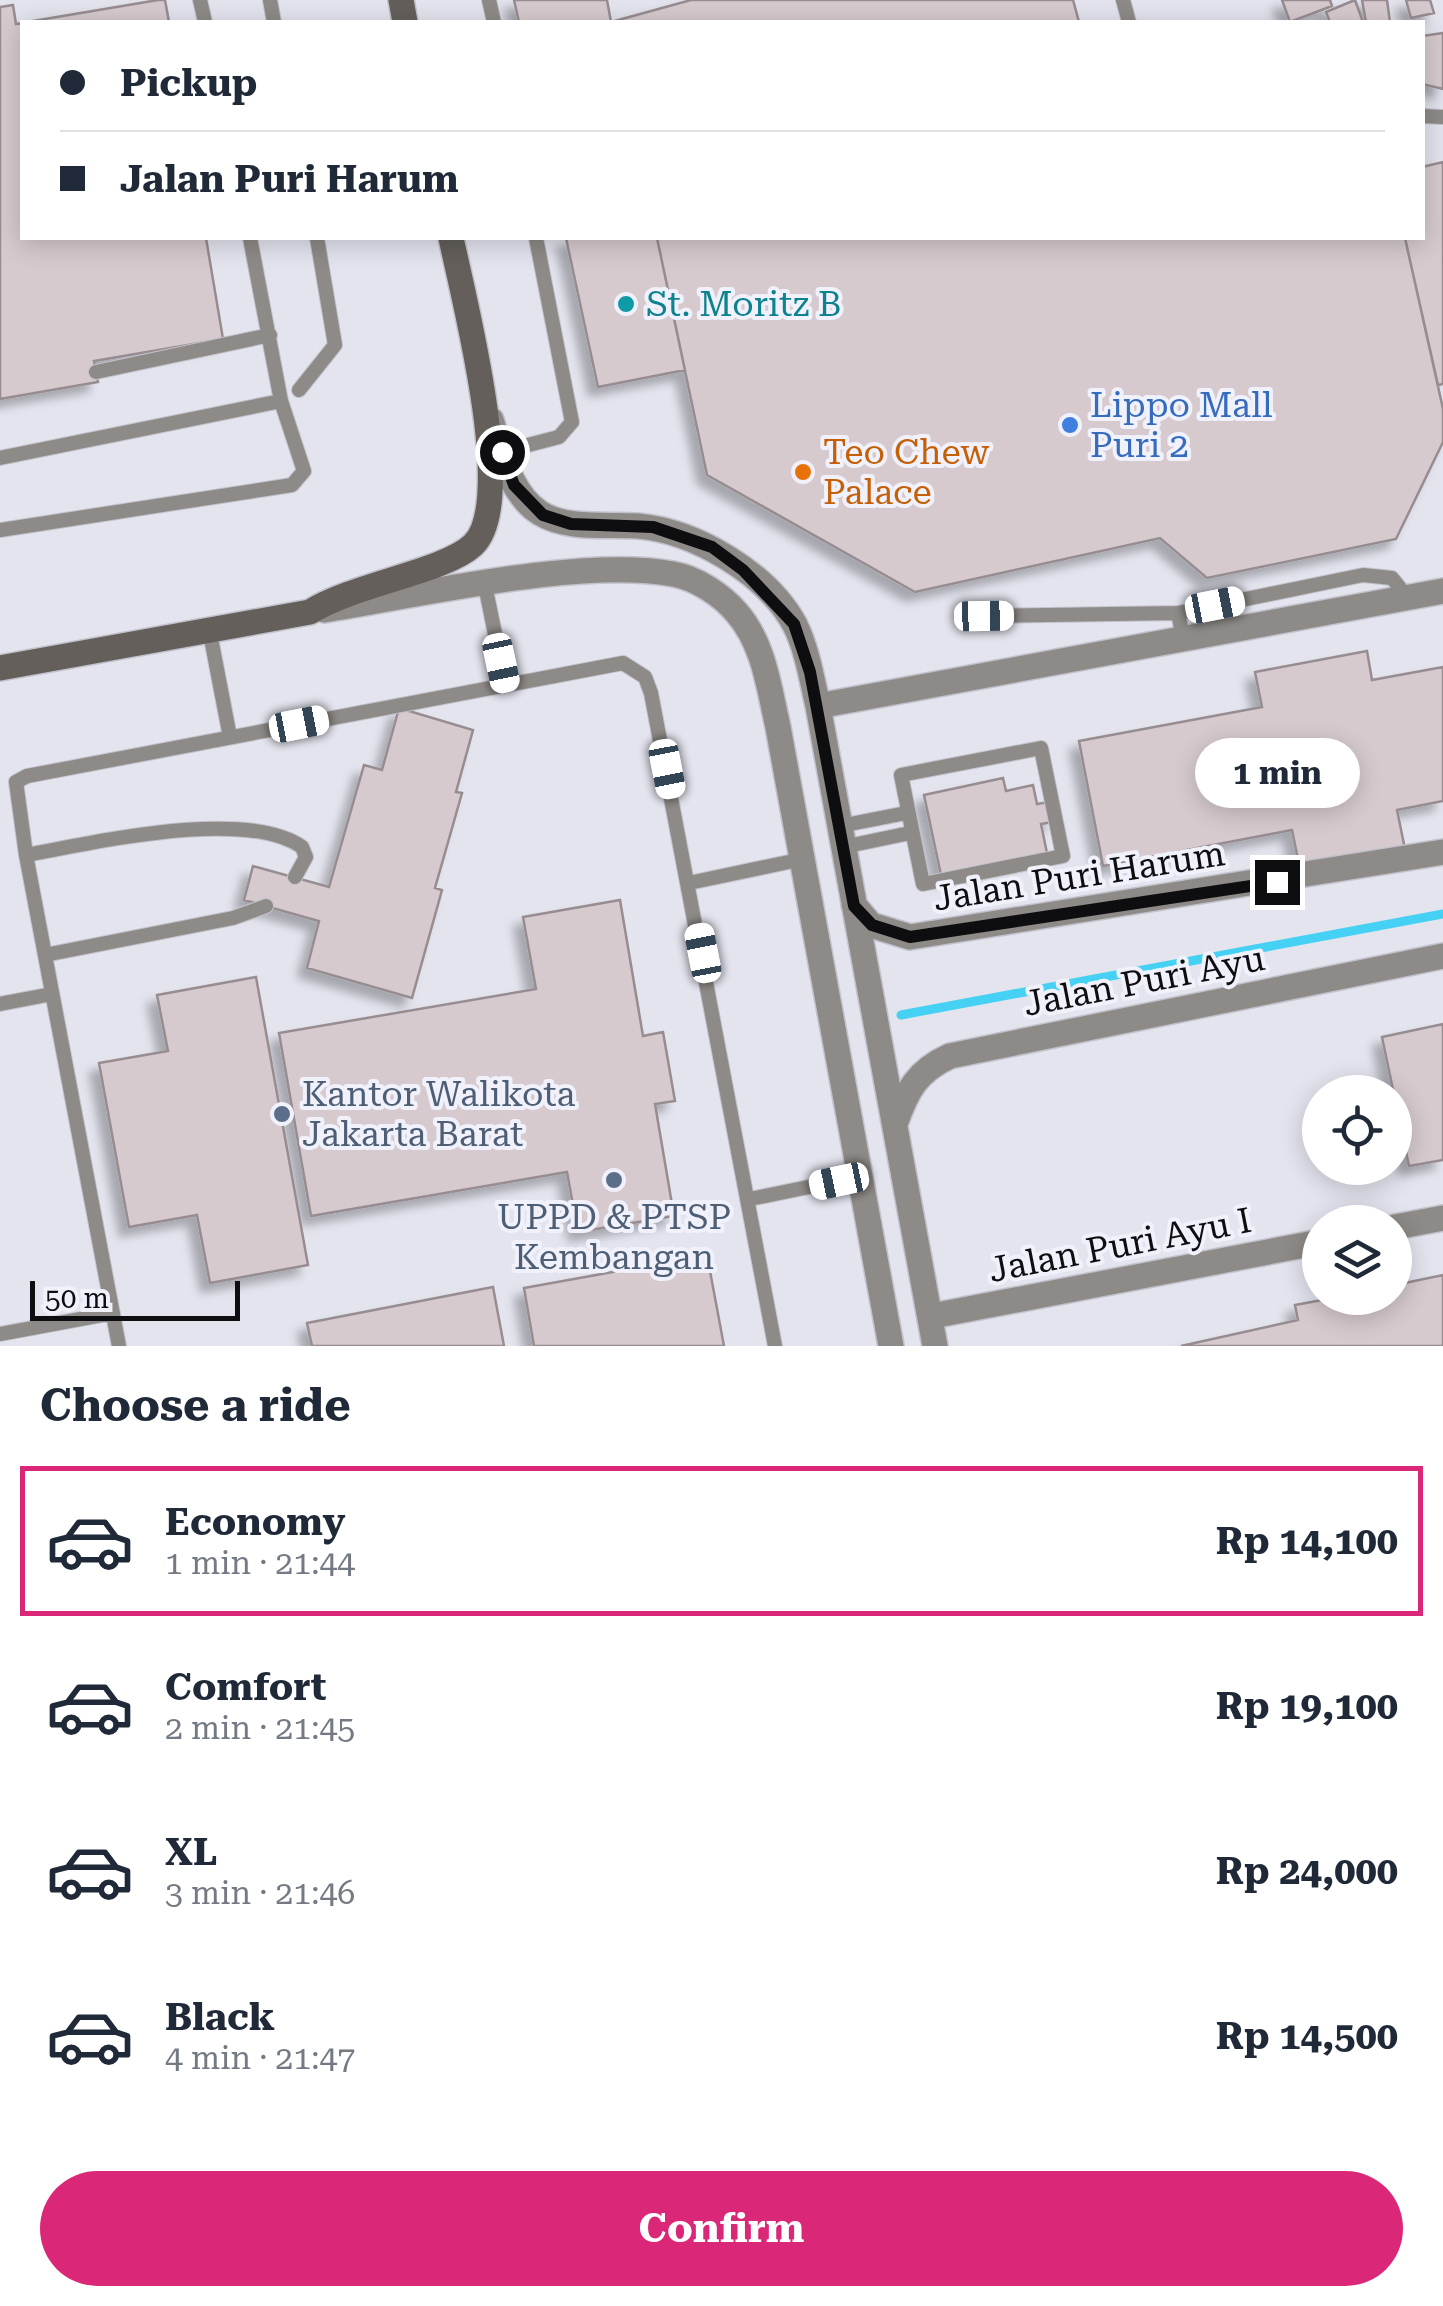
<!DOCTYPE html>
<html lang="en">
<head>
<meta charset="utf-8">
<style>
  body { margin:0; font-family:"Roboto Serif",serif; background:#f6f6f7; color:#1f2937; height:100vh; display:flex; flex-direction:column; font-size:38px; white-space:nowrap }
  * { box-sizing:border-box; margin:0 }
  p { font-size:32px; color:#747a83 }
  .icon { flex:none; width:55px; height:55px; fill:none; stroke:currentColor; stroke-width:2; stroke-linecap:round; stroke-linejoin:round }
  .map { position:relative; height:1346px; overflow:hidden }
  .side { display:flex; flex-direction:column; background:#fff; flex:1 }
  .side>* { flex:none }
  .guide { position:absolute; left:20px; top:20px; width:1405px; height:220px; border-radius:0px; box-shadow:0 5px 25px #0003; display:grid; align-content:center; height:220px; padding:0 40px; background:#fff }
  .fabs { position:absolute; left:1302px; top:1075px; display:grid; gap:20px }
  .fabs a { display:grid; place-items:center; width:110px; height:110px; border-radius:50%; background:#fff; box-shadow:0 5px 25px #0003; font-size:50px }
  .scale { position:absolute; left:30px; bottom:25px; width:210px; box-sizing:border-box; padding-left:10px; border:5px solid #0e0e11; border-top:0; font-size:28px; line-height:35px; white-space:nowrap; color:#0e0e11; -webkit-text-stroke:8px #f0f1fb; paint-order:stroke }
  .end { position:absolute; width:45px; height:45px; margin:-22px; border:12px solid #0e0e11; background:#fff; box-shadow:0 0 0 5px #fff }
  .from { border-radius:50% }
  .bubble { position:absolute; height:70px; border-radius:35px; background:#fff; box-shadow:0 5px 25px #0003; font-size:32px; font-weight:700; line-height:70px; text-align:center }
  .car { position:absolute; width:30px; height:60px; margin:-30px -15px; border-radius:12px; box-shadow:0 0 8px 2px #0007; background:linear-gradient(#fff 24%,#345 0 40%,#fff 0 76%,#345 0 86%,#fff 0) }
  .guide b { display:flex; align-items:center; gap:35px; height:95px; font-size:38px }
  .guide b+b { border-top:2px solid #e0e1e3 }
  .guide i { width:25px; height:25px; background:#1f2937 }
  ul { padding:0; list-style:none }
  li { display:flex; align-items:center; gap:30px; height:150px; margin:0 20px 15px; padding:0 20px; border:5px solid transparent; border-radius:0px }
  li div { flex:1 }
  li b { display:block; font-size:38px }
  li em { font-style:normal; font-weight:700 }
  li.selected { border-color:#db2777 }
  li>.icon { width:90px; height:90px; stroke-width:1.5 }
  h2 { padding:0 40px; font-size:45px; line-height:120px }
  .button { display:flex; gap:20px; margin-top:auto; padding:20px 40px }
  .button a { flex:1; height:115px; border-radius:60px; background:#db2777; color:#fff; font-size:40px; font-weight:700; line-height:115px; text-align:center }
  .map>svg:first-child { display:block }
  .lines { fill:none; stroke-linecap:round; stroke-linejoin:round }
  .stream { stroke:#45d1f3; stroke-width:9 }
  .building { fill:#d6cace; stroke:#978d90; stroke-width:2.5; filter:url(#shadow) }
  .service-casing { stroke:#c1c2cb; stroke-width:16 }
  .minor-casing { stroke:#c1c2cb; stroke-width:28 }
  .secondary-casing { stroke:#c1c2cb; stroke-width:28 }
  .service { stroke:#8e8a87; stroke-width:14 }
  .minor { stroke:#8e8a87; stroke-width:25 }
  .secondary { stroke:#645f5b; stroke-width:25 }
  .route { stroke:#0e0e11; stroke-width:12 }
  .culture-dot { fill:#0f9aa8; stroke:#f0f1fb; stroke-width:4 }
  .shop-dot { fill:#3f7fe0; stroke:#f0f1fb; stroke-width:4 }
  .food-dot { fill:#e8710a; stroke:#f0f1fb; stroke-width:4 }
  .service-dot { fill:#5c6f8a; stroke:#f0f1fb; stroke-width:4 }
  .labels { text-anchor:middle; stroke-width:8; stroke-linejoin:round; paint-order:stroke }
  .culture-label { font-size:35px; fill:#0d838f; stroke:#f0f1fb; text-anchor:start }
  .shop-label { font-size:35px; fill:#366cbe; stroke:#f0f1fb; text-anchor:start }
  .food-label { font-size:35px; fill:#c56008; stroke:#f0f1fb; text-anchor:start }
  .street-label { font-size:35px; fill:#0e0e11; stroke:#f0f1fb }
  .service-label { font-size:35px; fill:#4e5e75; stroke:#f0f1fb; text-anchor:start }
</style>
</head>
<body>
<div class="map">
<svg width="1443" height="1346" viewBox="0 0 1443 1346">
  <defs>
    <filter id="shadow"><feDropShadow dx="-9" dy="9" stdDeviation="5" flood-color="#0004"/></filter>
  </defs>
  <rect width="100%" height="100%" fill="#e3e4ee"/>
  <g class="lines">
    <path class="stream" d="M 901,1015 L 1443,914"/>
  </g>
  <path class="building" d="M 165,0 L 169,22 L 27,22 L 158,0 Z
    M 514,0 L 607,0 L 611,22 L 519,22 Z
    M 691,0 L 1073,0 L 1079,22 L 611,22 Z
    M 1282,0 L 1330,0 L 1332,6 L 1290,22 Z
    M 1355,0 L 1363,22 L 1330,22 L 1326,12 Z
    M 1362,0 L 1387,0 L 1390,22 L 1366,22 Z
    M 1406,0 L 1430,0 L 1434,13 L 1411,18 Z
    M 13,5 L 16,24 L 22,23 L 22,238 L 206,238 L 223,339 L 94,361 L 98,382 L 0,399 L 0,7 Z
    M 1443,33 L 1443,89 L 1422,84 L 1422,36 Z
    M 1443,162 L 1443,384 L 1438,385 L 1405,238 L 1422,238 L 1422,167 Z
    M 566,238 L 657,238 L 685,370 L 598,387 Z
    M 657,238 L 1405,238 L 1443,409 L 1443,442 L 1396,539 L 1207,578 L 1160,538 L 915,592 L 707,475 Z
    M 1367,651 L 1372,680 L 1443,667 L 1443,801 L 1397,810 L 1405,849 L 1300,869 L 1292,830 L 1103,866 L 1079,741 L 1262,707 L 1255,672 Z
    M 399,708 L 473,730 L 456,792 L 462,793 L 435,888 L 442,890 L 412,998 L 307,968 L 319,921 L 244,900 L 253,866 L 329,887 L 364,765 L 382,770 Z
    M 1003,778 L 1006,791 L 1033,785 L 1037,804 L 1049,802 L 1053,822 L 1041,824 L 1047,853 L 941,875 L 924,795 Z
    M 620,900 L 643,1036 L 663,1032 L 675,1101 L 655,1104 L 674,1216 L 578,1232 L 567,1172 L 311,1216 L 279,1033 L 536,989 L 523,917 Z
    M 256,977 L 308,1265 L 210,1283 L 197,1215 L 129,1227 L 99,1063 L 168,1051 L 157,995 Z
    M 1443,1024 L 1443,1160 L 1409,1166 L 1382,1037 Z
    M 707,1255 L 724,1346 L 534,1346 L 524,1288 Z
    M 1443,1275 L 1443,1346 L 1181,1346 L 1298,1320 L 1295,1305 L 1333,1298 L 1395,1298 L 1395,1285 Z
    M 493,1287 L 504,1346 L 312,1346 L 307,1323 Z"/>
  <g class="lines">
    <defs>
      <path id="service" d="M 200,0 L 205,22
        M 270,0 L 274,22
        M 489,0 L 494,22
        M 1123,0 L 1129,22
        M 1422,116 L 1443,117
        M 96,372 L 270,335
        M 299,390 L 335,345 L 317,238
        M 501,452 L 559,437 L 572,422 L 536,238
        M 0,458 L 281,401
        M 0,530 L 292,485 L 304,471 L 281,401 L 250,238
        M 485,585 L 505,683
        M 984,616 L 1178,613
        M 209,628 L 230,737
        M 1183,638 L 1178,613 L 1363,575 L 1392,578 L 1408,598
        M 1041,748 L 1063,856 L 923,884 L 901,775 Z
        M 840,826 L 906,813
        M 843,847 L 910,833
        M 26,855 C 94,843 244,807 302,847 L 306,857 L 295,877
        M 689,883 L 803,859
        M 45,955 L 233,918 L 266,906
        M 0,1004 L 52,994
        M 750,1199 L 862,1176
        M 0,1334 L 113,1313
        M 119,1346 L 26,855 L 16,782 L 27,776 L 623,663 L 645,677 L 651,693 L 775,1346"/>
      <path id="minor" d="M 491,420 C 502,453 510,494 540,513 C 567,530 608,524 638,526 C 695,531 767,573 795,625 C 807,649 812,680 818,706 L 935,1346
        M 324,610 C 420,595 581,557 673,574 C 696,578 722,595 737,613 C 764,644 769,688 778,727 L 891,1346
        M 818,706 L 1443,591
        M 854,905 L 871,925 L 910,937 L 1443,852
        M 895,1124 C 907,1090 917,1071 950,1056 L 1443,956
        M 1395,1227 L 1443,1218
        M 932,1316 L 1320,1242"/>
      <path id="secondary" d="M 401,0 L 405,22
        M 0,668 L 310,612 C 354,584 444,572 473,545 C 518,503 463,296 451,238"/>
    </defs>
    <use href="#service" class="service-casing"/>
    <use href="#minor" class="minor-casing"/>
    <use href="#secondary" class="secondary-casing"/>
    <use href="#service" class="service"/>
    <use href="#minor" class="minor"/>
    <use href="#secondary" class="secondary"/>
  </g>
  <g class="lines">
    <path class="route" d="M 502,452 L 514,485 L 543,515 L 571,524 L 653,527 L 712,547 L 743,570 L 794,624 L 810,672 L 854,906 L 872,925 L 910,937 L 1277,882"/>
  </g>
  <circle class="culture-dot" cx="626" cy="304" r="10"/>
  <circle class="shop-dot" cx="1070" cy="425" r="10"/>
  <circle class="food-dot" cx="803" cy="472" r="10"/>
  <g class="service-dot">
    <circle cx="282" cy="1114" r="10"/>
    <circle cx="614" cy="1180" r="10"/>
  </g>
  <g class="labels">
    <g class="culture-label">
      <text x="646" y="316">St. Moritz B</text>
    </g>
    <g class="shop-label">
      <text x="1090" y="417">Lippo Mall<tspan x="1090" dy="40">Puri 2</tspan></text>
    </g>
    <g class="food-label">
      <text x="823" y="464">Teo Chew<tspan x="823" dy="40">Palace</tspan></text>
    </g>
    <g class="street-label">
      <text transform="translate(1079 876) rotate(-9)" y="12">Jalan Puri Harum</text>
      <text transform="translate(1144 981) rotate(-11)" y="12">Jalan Puri Ayu</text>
      <text transform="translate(1120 1245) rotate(-11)" y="12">Jalan Puri Ayu I</text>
    </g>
    <g class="service-label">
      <text x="302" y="1106">Kantor Walikota<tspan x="302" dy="40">Jakarta Barat</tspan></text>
      <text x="614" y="1229" text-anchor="middle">UPPD &amp; PTSP<tspan x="614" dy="40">Kembangan</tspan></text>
    </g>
  </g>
</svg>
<div class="fabs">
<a><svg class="icon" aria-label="locate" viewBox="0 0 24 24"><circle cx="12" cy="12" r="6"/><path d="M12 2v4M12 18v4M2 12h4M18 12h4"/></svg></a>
<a><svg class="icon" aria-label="layers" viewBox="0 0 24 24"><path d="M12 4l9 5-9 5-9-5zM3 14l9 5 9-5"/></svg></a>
</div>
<div class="scale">50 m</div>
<i class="end from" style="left:502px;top:452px"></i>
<i class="end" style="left:1277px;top:882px"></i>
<div class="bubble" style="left:1195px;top:738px;width:165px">1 min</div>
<i class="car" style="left:1215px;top:605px;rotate:79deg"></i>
<i class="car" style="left:984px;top:616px;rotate:89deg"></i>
<i class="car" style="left:501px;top:663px;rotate:168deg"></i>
<i class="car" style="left:299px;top:724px;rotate:79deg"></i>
<i class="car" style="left:667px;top:769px;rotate:169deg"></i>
<i class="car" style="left:703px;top:953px;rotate:349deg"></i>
<i class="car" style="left:839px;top:1181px;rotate:258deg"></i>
<div class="guide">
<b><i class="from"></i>Pickup</b>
<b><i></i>Jalan Puri Harum</b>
</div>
</div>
<section class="side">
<h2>Choose a ride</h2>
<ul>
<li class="selected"><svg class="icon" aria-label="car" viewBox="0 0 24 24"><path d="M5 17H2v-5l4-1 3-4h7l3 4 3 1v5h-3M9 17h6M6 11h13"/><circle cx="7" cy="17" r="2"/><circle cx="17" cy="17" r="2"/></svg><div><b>Economy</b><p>1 min · 21:44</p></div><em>Rp 14,100</em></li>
<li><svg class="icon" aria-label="car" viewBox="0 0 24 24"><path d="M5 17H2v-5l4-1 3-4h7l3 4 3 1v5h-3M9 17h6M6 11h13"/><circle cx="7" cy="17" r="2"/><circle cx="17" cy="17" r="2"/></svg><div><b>Comfort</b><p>2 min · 21:45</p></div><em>Rp 19,100</em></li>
<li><svg class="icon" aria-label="car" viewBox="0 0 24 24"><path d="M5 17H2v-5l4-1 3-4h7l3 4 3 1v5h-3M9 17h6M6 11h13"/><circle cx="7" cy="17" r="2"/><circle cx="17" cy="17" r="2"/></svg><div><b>XL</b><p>3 min · 21:46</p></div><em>Rp 24,000</em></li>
<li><svg class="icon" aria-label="car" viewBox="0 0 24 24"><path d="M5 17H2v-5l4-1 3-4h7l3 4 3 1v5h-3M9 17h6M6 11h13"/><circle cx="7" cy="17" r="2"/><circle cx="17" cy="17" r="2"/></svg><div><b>Black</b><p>4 min · 21:47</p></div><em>Rp 14,500</em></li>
</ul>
<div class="button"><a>Confirm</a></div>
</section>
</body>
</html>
